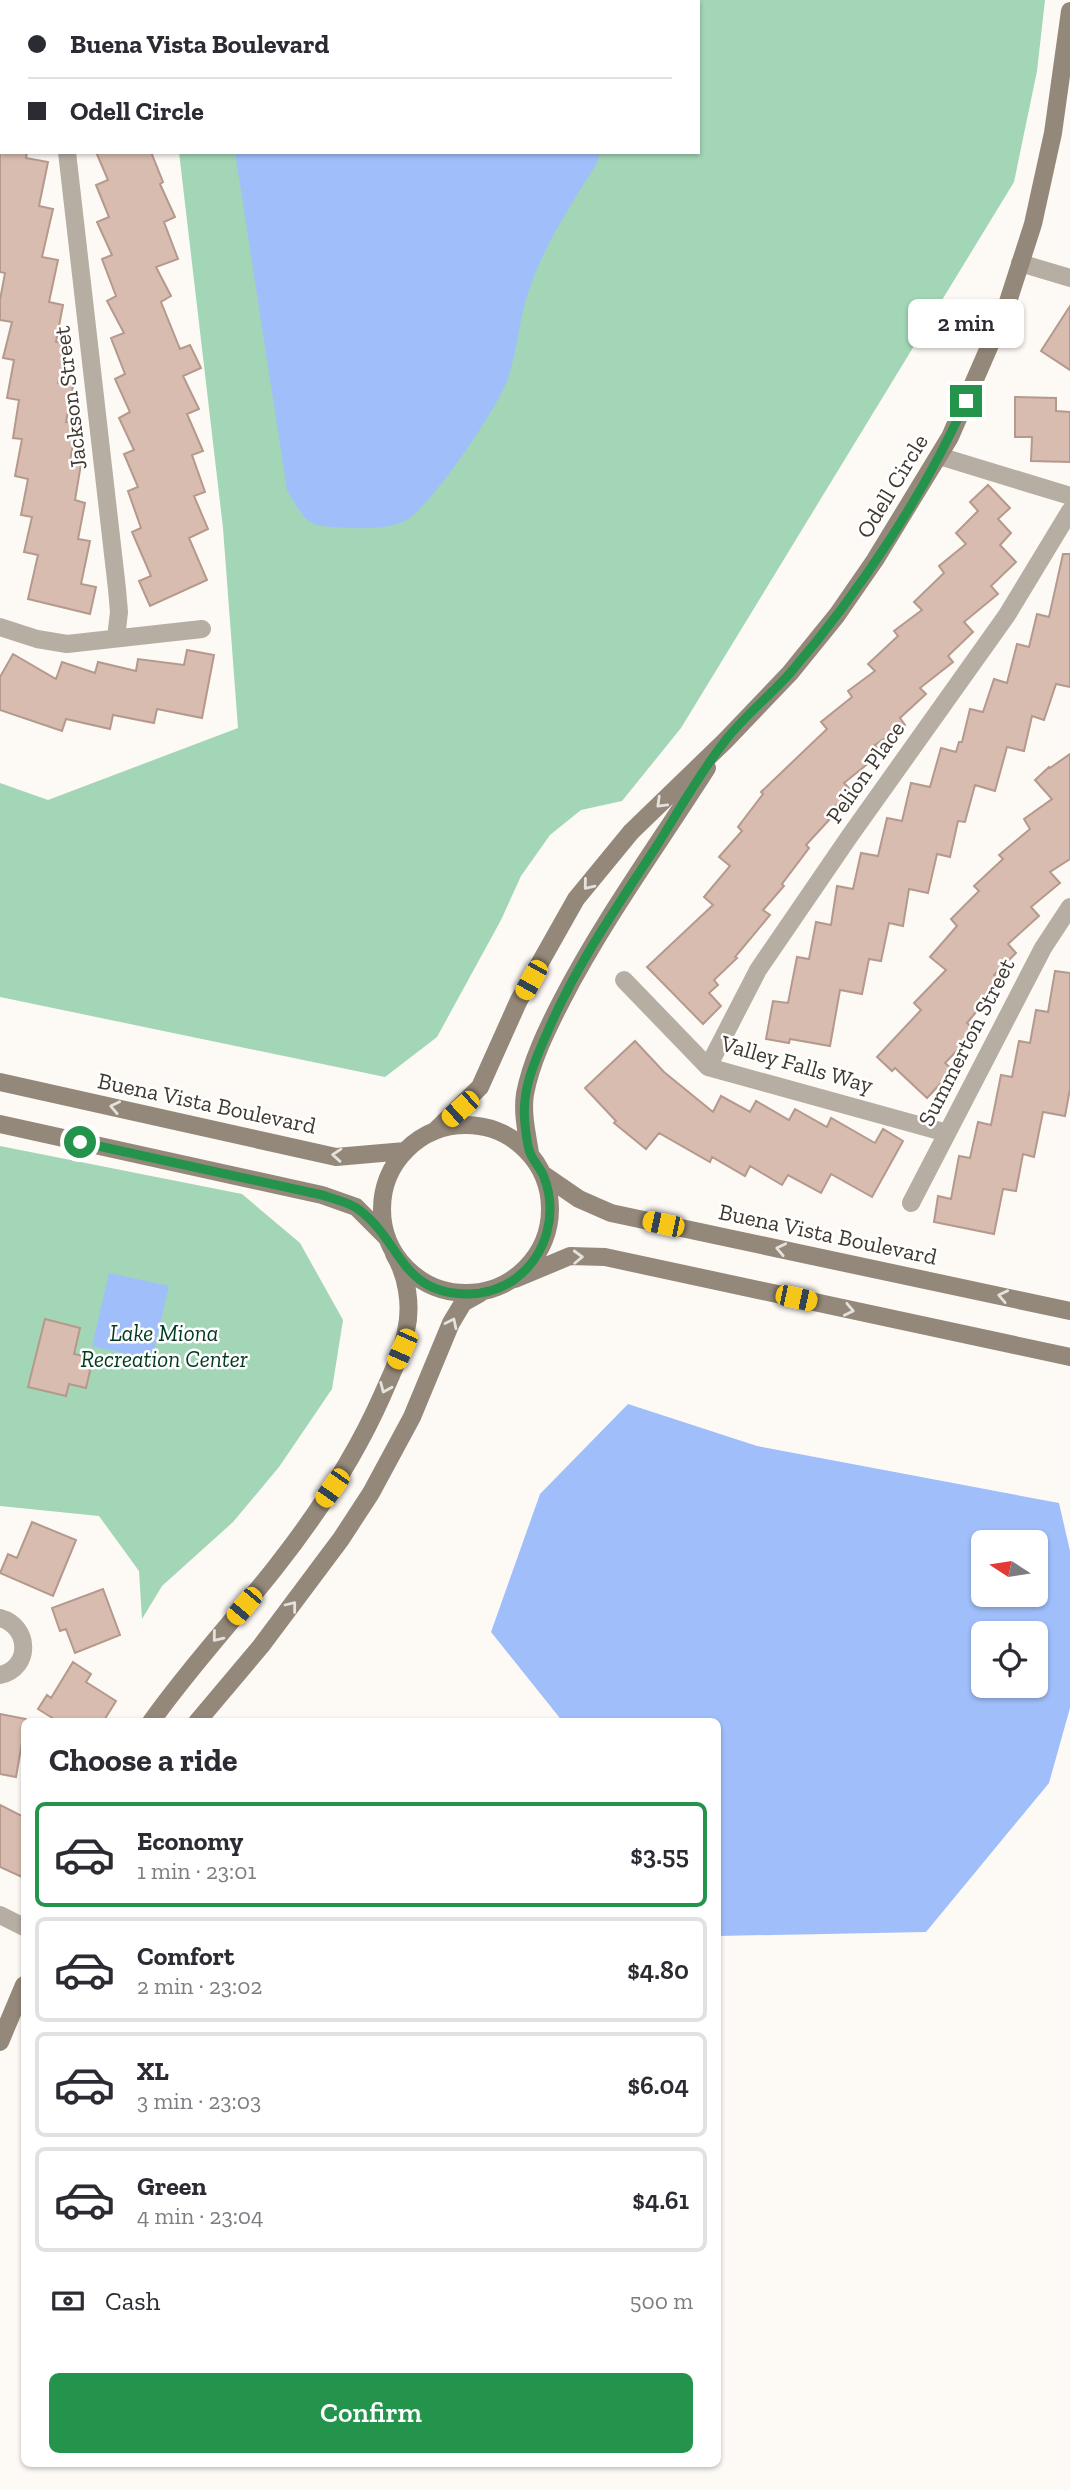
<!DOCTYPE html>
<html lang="en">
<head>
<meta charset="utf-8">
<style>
  body { margin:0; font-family:"Zilla Slab",serif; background:#f7f7f7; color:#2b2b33; height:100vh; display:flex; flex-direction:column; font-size:26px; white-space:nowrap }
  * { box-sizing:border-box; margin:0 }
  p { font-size:23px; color:#7c7c81 }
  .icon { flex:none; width:38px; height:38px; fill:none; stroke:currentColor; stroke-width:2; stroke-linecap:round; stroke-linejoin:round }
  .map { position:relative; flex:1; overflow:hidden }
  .panel { position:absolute; left:21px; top:1718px; width:700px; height:749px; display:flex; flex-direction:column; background:#fff; border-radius:10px; box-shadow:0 2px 5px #0004 }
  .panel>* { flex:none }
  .guide { position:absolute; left:0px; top:0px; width:700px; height:154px; box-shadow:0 2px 5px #0004; display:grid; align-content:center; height:154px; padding:0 28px; background:#fff }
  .needle { width:46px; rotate:282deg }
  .fabs { position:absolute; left:971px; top:1530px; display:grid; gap:14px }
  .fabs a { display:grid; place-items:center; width:77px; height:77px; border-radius:10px; background:#fff; box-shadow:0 2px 5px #0004; font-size:35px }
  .end { position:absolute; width:32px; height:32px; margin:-16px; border:9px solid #24934c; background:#fff; box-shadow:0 0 0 4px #fff }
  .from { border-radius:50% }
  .bubble { position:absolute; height:49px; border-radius:10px; background:#fff; box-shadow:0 2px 5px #0004; font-size:23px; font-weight:600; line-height:49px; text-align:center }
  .car { position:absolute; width:21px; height:42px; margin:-21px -10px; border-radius:9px; box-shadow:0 0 5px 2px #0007; background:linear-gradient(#f5c518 24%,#345 0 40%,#f5c518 0 76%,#345 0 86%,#f5c518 0) }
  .guide b { display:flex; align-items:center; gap:24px; height:66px; font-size:26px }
  .guide b+b { border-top:2px solid #e1e1e2 }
  .guide i { width:18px; height:18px; background:#2b2b33 }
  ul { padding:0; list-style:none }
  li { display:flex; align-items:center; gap:21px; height:105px; margin:0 14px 10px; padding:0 14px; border:4px solid #e1e1e2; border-radius:10px }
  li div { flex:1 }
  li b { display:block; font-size:26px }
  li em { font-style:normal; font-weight:600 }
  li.on { border-color:#24934c }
  li>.icon { width:63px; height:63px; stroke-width:1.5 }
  h2 { padding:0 28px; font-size:32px; line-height:84px }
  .pay { display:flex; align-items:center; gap:18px; height:77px; padding:0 28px; font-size:26px }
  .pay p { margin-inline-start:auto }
  .action { display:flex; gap:14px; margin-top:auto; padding:14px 28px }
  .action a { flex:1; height:80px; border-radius:10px; background:#24934c; color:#fff; font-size:28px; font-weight:600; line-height:80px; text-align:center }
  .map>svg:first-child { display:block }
  .green { fill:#a2d6b6 }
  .water { fill:#a0bffa; fill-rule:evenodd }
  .building { fill:#d8bcaf; stroke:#b4998c; stroke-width:2 }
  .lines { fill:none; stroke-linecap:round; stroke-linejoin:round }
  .street { stroke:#b6ada3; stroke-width:18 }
  .secondary { stroke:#94887a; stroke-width:18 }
  .oneway { stroke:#e4e1de }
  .route { stroke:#24934c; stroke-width:9 }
  .labels { text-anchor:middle; stroke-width:5; stroke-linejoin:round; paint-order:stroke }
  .street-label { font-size:23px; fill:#413930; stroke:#fff }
  .park-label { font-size:23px; font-style:italic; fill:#003a20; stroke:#fff }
</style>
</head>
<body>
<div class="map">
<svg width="1070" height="2490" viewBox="0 0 1070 2490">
  <rect width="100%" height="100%" fill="#fdf9f5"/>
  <path class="green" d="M 162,0 L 1045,0 L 1037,71 L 1014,182 L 681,728 L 622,801 L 581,810 L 550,835 L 521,876 L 501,920 L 437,1037 L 385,1077 L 0,997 L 0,783 L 48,800 L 238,728 L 223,528 L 179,152 L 698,152 L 698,2 Z
    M 0,1146 L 242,1194 L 300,1243 L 343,1320 L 332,1389 L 279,1467 L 233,1522 L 162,1586 L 142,1619 L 139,1571 L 99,1516 L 0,1506 Z"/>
  <path class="water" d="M 211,0 L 478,0 L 481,2 L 211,2 Z
    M 235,152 L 600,152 L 597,163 C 572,203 544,245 529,290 C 519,318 518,349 508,378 C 498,408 436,498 411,517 C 396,528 372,529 354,528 C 309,526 309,529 287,490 Z
    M 109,1273 L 169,1286 L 152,1359 L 92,1346 Z
    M 628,1404 L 757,1446 L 1059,1503 L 1070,1551 L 1070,1708 L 1049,1783 L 926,1932 L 718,1936 L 718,1722 L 563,1722 L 491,1632 L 540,1494 ZM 984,1542 L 1036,1542 L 1036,1594 L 984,1594 ZM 984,1633 L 1036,1633 L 1036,1685 L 984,1685 Z"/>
  <path class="building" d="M 0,152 L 27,152 L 26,158 L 48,162 L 39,206 L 53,209 L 42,257 L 58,260 L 49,302 L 63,305 L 56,342 L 68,344 L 58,383 L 73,386 L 66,422 L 77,424 L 70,461 L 81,464 L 75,500 L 85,503 L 78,539 L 90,541 L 81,584 L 96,587 L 90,614 L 28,599 L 38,555 L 24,552 L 32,517 L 21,515 L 28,479 L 15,476 L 22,439 L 13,438 L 19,400 L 7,398 L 14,360 L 3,358 L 12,322 L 0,320 L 0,300 L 5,273 L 0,272 Z
    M 96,152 L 151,152 L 163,182 L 160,184 L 175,217 L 164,222 L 178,259 L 156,267 L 171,296 L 161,302 L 180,349 L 190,345 L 201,368 L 183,376 L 199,409 L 187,414 L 203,451 L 192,455 L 205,492 L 194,496 L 208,529 L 189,538 L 207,580 L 150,606 L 139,581 L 151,576 L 132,532 L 141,528 L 128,491 L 138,487 L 124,454 L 134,450 L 119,418 L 130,412 L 115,379 L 125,374 L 111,338 L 124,333 L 107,301 L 116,296 L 102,259 L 112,255 L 97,222 L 109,217 L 96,185 L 108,180 Z
    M 1070,306 L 1070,370 L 1041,351 Z
    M 1015,397 L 1056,398 L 1056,411 L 1070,412 L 1070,462 L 1031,461 L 1032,437 L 1015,437 Z
    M 988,485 L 1010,508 L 998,519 L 1011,533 L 1000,545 L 1016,562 L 991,586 L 998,594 L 964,622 L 973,632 L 948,656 L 953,662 L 920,688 L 926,694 L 900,718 L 905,725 L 875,745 L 881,753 L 844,783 L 852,791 L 824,816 L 829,820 L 806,845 L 809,848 L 782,884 L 784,886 L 763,910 L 770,915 L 735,957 L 737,958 L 714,980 L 718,985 L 709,993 L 721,1006 L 703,1024 L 647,967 L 713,905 L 704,897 L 730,866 L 719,857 L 742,831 L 738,827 L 763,794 L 761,792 L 827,729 L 821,722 L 852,697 L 848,691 L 875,671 L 868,664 L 898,636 L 894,631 L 922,610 L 914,602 L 944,573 L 939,566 L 966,544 L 956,533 L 978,511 L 970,502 Z
    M 1063,554 L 1070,554 L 1070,687 L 1056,684 L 1044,720 L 1032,716 L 1024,751 L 1007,747 L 995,791 L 975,785 L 965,822 L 958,821 L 950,857 L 937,854 L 928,893 L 909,889 L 903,926 L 889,923 L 881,961 L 869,959 L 862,994 L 840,990 L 830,1046 L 790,1039 L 789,1043 L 766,1039 L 773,1001 L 788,1003 L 797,957 L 809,959 L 816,922 L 831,925 L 837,886 L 853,889 L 861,853 L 878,856 L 887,818 L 902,821 L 911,783 L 930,787 L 941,748 L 956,752 L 959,742 L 962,742 L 970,709 L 983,712 L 994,679 L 1007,683 L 1017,644 L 1029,647 L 1037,614 L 1049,617 Z
    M 187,650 L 214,655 L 202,718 L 157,709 L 154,723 L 113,715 L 110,729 L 66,719 L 62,731 L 0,710 L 0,677 L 13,654 L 56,679 L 62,662 L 95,673 L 98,662 L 136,671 L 138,659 L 184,665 Z
    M 1070,754 L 1070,859 L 1050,872 L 1060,883 L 1031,907 L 1039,916 L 1008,944 L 1016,953 L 994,975 L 1001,982 L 967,1023 L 976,1031 L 945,1063 L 953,1070 L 927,1098 L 895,1068 L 892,1071 L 877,1057 L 921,1010 L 914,1003 L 946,970 L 930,957 L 957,926 L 951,919 L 979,891 L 974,886 L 1003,859 L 999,855 L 1030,829 L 1024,819 L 1052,799 L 1035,780 L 1049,767 L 1050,768 Z
    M 1055,971 L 1070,973 L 1070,1089 L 1065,1116 L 1043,1112 L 1034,1157 L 1023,1154 L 1016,1191 L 1003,1189 L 994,1234 L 934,1222 L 938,1196 L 951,1199 L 959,1156 L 970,1158 L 978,1122 L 991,1125 L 1001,1075 L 1012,1077 L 1019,1041 L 1030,1043 L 1036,1010 L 1048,1012 Z
    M 635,1041 L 664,1072 L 713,1112 L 721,1096 L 750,1112 L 756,1101 L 789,1120 L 795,1109 L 827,1127 L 831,1118 L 875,1143 L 883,1129 L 903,1141 L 872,1197 L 831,1174 L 821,1193 L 788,1175 L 782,1185 L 750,1166 L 745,1176 L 712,1157 L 710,1162 L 659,1133 L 646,1149 L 614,1123 L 616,1121 L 585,1088 Z
    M 45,1319 L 80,1328 L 74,1354 L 93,1358 L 86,1388 L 69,1384 L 66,1396 L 28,1387 Z
    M 32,1522 L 76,1540 L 53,1596 L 0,1573 L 8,1554 L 17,1558 Z
    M 103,1589 L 120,1635 L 75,1653 L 66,1629 L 60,1631 L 52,1608 Z
    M 73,1662 L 91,1674 L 86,1682 L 116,1701 L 103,1722 L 59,1722 L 38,1709 L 47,1695 L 51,1698 Z
    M 0,1714 L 26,1719 L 16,1777 L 0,1774 Z
    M 0,1805 L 24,1817 L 24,1878 L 0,1867 Z"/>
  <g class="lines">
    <path class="street" d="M 48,0 L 48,2
      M 67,152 L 117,589 L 119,612 L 116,638
      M 1020,263 L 1070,278
      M 939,456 L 1070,496
      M 0,627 L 37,639 L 67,644 L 202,629
      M 624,980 L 708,1067 L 947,1133
      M 708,1067 L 758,970 L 849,837 L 1007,615 L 1070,511
      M 911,1203 L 1043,948 L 1070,907
      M 0,1618 C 30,1626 32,1668 0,1675
      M 0,1915 L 24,1927"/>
    <path class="secondary" d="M 0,1082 L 336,1157 L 405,1151
      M 0,1124 L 322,1195 L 356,1207 L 386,1237
      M382 1209a84 84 0 1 1 168 0a84 84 0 1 1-168 0Z
      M 437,1129 L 480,1087 L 519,1000 L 576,899 L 631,832 L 725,741 L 790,673 L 837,615 L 875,560 L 950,437 L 1006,308 L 1033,224 L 1053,133 L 1070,11
      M 530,1153 C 527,1134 522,1113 525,1094 C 531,1062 547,1029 562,1000 C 604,919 658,845 707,768
      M 544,1175 L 579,1199 L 611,1213 L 1070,1311
      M 515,1279 L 570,1256 L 605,1257 L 1070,1357
      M 151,1722 C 189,1668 234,1620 275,1568 C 316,1516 355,1457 382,1396 C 391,1375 402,1354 406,1331 C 412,1306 407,1275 394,1254
      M 197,1722 L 261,1646 L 341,1539 L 371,1493 L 412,1417 L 451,1323 L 463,1303 L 479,1294
      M 0,2042 L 24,1985"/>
  </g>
  <defs><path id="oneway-chevron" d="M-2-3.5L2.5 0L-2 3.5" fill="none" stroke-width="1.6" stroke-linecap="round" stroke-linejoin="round" transform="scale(1.75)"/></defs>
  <g class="oneway">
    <use href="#oneway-chevron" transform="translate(661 803) rotate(136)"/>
    <use href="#oneway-chevron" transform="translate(588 885) rotate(129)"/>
    <use href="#oneway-chevron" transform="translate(115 1107) rotate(-168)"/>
    <use href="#oneway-chevron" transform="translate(337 1155) rotate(-176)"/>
    <use href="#oneway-chevron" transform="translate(781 1249) rotate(-168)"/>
    <use href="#oneway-chevron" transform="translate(578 1257) rotate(-2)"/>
    <use href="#oneway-chevron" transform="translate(1003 1296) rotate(-168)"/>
    <use href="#oneway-chevron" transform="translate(849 1310) rotate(12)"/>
    <use href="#oneway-chevron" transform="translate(452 1323) rotate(-64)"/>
    <use href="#oneway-chevron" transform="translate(385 1388) rotate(113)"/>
    <use href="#oneway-chevron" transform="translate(292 1606) rotate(-52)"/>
    <use href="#oneway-chevron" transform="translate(217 1637) rotate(129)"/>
  </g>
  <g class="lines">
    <path class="route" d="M 80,1142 L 322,1195 C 333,1199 348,1202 358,1209 C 402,1241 399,1293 467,1294 C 484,1294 501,1289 515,1279 C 547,1255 558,1214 544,1177 C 541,1169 535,1163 531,1155 C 527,1147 526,1134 525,1124 C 521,1091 534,1063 547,1033 C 575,967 616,908 656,847 C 678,812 699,774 725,741 C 744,716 770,696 791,672 C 858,594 924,495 966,401"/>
  </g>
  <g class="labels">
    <g class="street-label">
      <text transform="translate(70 398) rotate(-97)" y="8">Jackson Street</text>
      <text transform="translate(892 486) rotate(-59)" y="8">Odell Circle</text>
      <text transform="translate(865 772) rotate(-55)" y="8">Pelion Place</text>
      <text transform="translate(966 1042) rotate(-63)" y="8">Summerton Street</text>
      <text transform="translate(797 1064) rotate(16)" y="8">Valley Falls Way</text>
      <text transform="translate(207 1103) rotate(12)" y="8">Buena Vista Boulevard</text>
      <text transform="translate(828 1234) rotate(12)" y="8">Buena Vista Boulevard</text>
    </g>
    <g class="park-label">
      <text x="164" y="1341">Lake Miona<tspan x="164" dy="26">Recreation Center</tspan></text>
    </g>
  </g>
</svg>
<div class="fabs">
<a><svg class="needle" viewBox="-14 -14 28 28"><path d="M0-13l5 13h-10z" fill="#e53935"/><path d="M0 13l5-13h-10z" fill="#7c7c81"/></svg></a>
<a><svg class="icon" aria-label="locate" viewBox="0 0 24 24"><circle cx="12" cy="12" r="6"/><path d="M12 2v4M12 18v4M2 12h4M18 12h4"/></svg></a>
</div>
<i class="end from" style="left:80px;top:1142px"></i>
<i class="end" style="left:966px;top:401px"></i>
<div class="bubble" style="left:908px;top:299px;width:116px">2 min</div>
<i class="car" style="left:531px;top:980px;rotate:209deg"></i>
<i class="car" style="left:460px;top:1109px;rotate:228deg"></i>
<i class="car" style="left:663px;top:1224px;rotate:282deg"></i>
<i class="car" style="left:796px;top:1298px;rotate:102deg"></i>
<i class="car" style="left:402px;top:1349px;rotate:204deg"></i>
<i class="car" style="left:332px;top:1488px;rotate:215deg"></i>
<i class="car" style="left:244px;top:1606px;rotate:220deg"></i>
<div class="guide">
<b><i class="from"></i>Buena Vista Boulevard</b>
<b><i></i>Odell Circle</b>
</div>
<section class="panel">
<h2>Choose a ride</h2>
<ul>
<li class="on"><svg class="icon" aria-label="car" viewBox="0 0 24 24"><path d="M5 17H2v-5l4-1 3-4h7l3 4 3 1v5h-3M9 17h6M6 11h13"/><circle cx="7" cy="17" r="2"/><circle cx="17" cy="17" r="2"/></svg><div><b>Economy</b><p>1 min · 23:01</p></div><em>$3.55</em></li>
<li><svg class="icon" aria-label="car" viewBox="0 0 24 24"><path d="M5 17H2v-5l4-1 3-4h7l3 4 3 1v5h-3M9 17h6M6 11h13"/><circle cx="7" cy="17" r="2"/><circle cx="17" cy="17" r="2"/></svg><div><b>Comfort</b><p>2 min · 23:02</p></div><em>$4.80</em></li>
<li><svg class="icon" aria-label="car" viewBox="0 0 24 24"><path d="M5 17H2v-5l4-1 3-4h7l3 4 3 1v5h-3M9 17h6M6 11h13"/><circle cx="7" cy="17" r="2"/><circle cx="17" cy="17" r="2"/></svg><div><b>XL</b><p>3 min · 23:03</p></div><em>$6.04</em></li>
<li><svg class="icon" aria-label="car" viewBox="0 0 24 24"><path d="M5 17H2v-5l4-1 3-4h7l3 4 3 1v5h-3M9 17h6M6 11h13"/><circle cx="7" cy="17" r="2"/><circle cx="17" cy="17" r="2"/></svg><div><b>Green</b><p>4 min · 23:04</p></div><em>$4.61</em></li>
</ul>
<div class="pay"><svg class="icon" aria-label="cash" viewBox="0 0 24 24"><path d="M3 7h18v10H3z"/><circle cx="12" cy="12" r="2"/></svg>Cash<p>500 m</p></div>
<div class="action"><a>Confirm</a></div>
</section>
</div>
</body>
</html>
